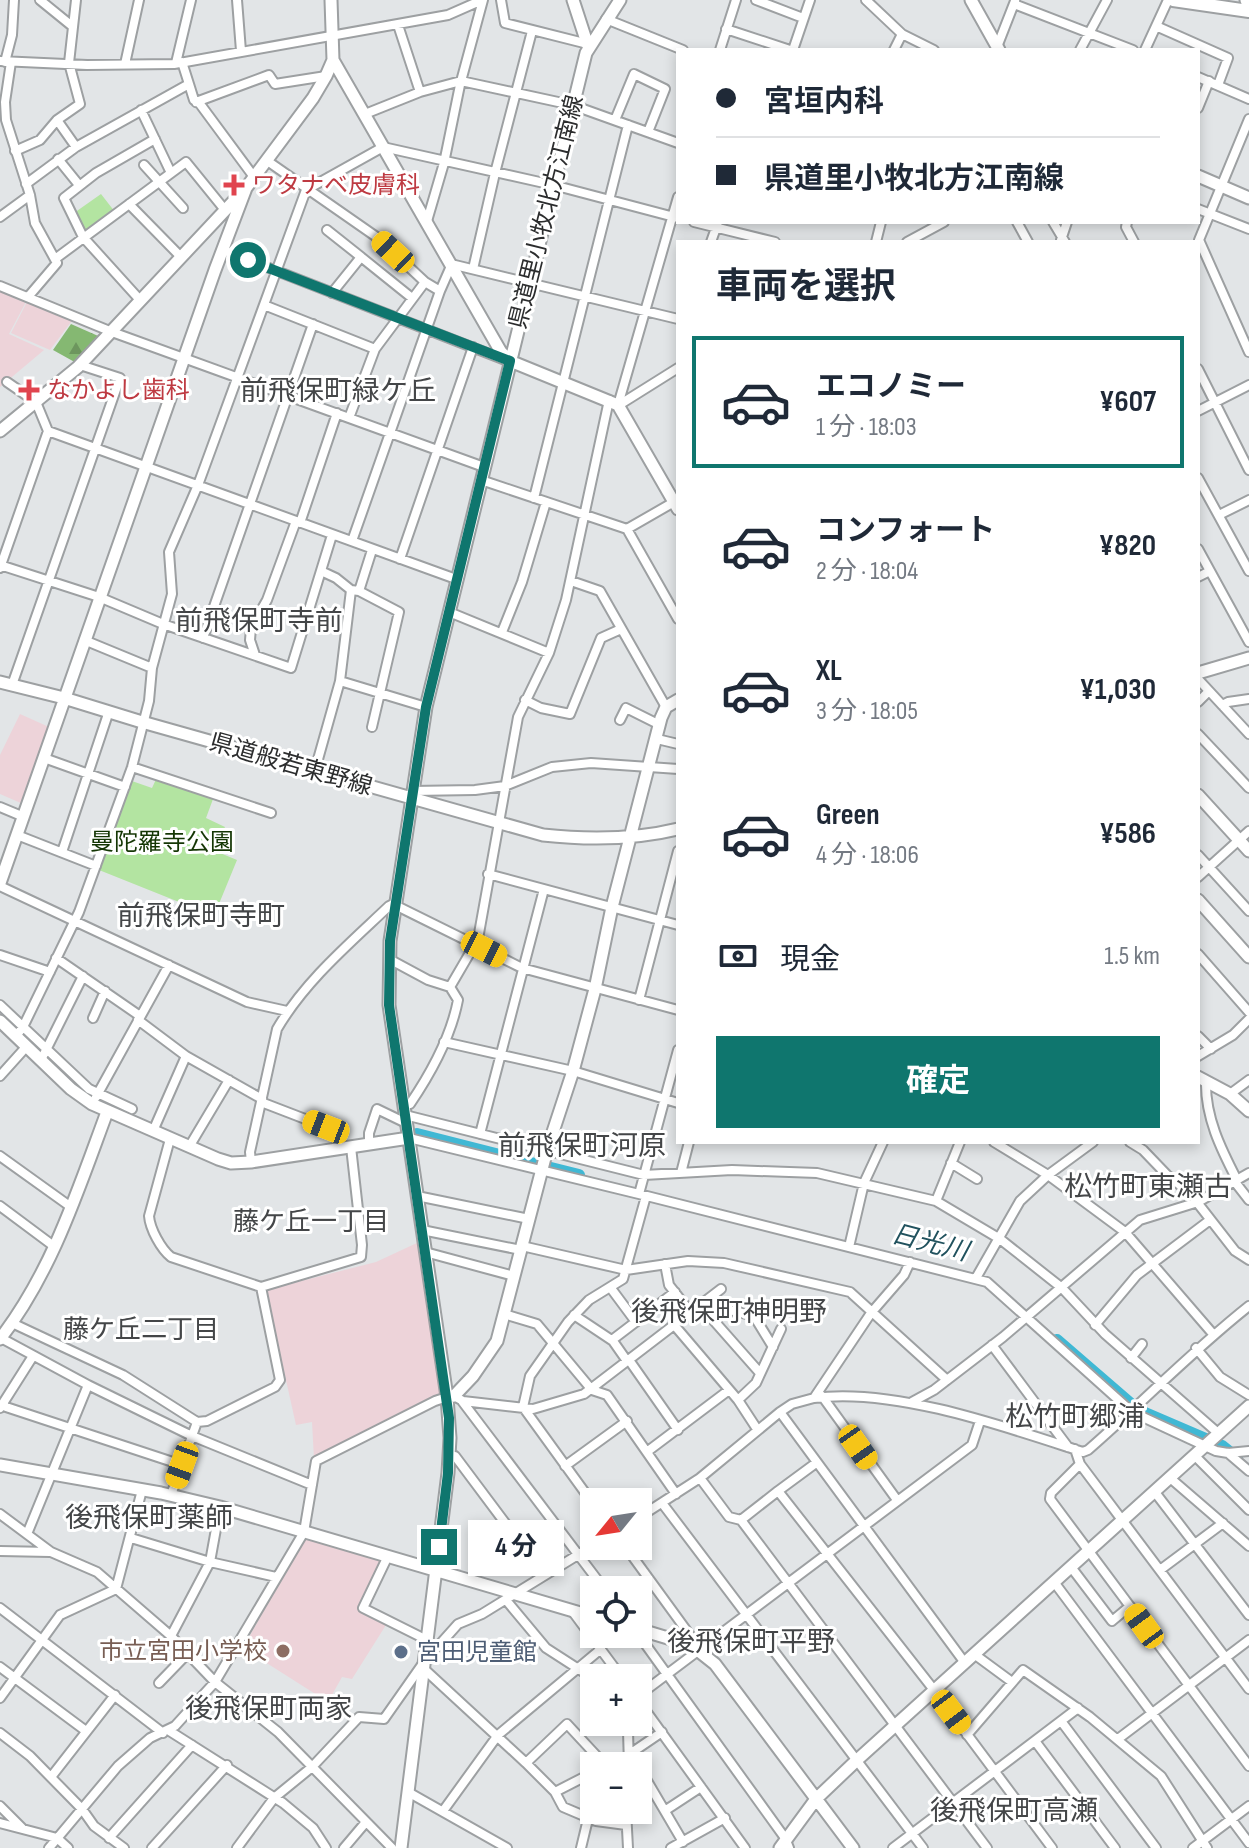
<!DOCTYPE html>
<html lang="ja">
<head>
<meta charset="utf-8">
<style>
  body { margin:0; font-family:"Sofia Sans Condensed","Noto Sans JP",sans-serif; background:#f6f6f7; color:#1f2937; height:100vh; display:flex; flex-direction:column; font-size:30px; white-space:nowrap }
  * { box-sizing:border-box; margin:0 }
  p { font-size:26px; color:#747a83 }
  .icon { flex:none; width:44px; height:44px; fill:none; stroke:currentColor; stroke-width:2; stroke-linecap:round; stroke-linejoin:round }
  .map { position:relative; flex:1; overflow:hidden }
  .drawer { position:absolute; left:676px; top:240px; width:524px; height:904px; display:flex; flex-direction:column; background:#fff; border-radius:0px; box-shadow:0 4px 12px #0003 }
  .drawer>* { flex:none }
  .hud { position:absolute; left:676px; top:48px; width:524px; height:176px; border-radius:0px; box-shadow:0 4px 12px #0003; display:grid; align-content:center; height:176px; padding:0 40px; background:#fff }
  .needle { width:52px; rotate:240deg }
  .tools { position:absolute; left:580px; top:1488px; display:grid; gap:16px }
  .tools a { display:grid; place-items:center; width:72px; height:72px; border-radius:0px; background:#fff; box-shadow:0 4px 12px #0003; font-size:40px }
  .end { position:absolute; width:36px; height:36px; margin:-18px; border:10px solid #0f766e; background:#fff; box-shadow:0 0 0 4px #fff }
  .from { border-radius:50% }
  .bubble { position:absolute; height:56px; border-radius:0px; background:#fff; box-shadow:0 4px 12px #0003; font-size:26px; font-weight:700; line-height:56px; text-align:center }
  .car { position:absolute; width:24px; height:48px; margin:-24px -12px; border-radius:10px; box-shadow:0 0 6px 2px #0007; background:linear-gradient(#f5c518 24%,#345 0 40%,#f5c518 0 76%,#345 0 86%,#f5c518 0) }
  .hud b { display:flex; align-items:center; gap:28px; height:76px; font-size:30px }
  .hud b+b { border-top:2px solid #e0e1e3 }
  .hud i { width:20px; height:20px; background:#1f2937 }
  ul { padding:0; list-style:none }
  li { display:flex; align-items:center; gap:24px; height:132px; margin:0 16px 12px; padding:0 24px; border:4px solid transparent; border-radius:0px }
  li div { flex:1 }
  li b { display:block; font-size:30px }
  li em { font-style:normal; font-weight:700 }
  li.on { border-color:#0f766e }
  li>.icon { width:72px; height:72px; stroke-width:1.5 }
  h2 { padding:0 40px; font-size:36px; line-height:96px }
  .pay { display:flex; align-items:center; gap:20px; height:88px; padding:0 40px; font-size:30px }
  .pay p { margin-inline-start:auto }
  .cta { display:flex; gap:16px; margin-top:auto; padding:16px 40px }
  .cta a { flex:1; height:92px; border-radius:0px; background:#0f766e; color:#fff; font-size:32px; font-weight:700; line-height:92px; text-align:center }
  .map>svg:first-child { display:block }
  .education { fill:#edd3d9 }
  .forest { fill:url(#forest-firs) }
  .green { fill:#b3e4a1 }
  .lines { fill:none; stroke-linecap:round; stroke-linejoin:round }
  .river { stroke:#40b8d4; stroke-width:12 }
  .street-casing { stroke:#9da0a2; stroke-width:12 }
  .secondary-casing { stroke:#9da0a2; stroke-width:15 }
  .primary-casing { stroke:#9da0a2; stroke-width:16 }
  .street { stroke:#fff; stroke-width:8 }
  .secondary { stroke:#fff; stroke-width:11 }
  .primary { stroke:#fff; stroke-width:12 }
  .route { stroke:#0f766e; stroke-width:10 }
  .health-dot { fill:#e0444e; stroke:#fff; stroke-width:3 }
  .education-dot { fill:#8d6e63; stroke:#fff; stroke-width:3 }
  .service-dot { fill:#5c6f8a; stroke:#fff; stroke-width:3 }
  .labels { text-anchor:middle; stroke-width:6; stroke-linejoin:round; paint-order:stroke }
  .health-label { font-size:24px; fill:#be3a42; stroke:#fff; text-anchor:start }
  .street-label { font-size:24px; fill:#2c2d2e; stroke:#fff }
  .park-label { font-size:24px; fill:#143604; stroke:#fff }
  .education-label { font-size:24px; fill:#785e54; stroke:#fff; text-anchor:end }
  .service-label { font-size:24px; fill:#4e5e75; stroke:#fff; text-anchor:start }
  .neighbourhood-label { font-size:26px; fill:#444648; stroke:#fff }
  .water-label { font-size:26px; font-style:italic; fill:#21525e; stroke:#fff }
  .quarter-label { font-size:28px; fill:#444648; stroke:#fff }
</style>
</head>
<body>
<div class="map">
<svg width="1249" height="1848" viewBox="0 0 1249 1848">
  <defs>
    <pattern id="forest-firs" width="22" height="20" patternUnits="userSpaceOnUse" patternTransform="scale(2)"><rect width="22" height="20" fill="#85b872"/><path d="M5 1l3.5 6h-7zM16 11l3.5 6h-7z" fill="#6d965e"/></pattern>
  </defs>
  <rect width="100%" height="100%" fill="#e2e5e7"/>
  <path class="education" d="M 0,287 L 27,300 L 9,334 L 44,350 L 0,387 Z
    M 28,300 L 74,318 L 50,350 L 11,333 Z
    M 20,714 L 49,727 L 23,804 L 0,794 L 0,755 Z
    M 419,1242 L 443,1395 L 314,1459 L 312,1422 L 296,1425 L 266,1290 L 376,1262 Z
    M 305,1536 L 382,1558 L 359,1609 L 386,1625 L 352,1679 L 342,1677 L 328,1702 L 243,1648 Z"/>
  <path class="forest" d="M 71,324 L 105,339 L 80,365 L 53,350 Z"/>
  <path class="green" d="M 101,194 L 115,212 L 85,234 L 74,213 Z
    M 158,775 L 216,791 L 206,818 L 225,827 L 213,850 L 237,860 L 214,916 L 99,870 L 123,805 L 129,780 L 152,788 Z"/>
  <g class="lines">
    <path class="river" d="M 417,1134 L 539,1165
      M 547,1167 L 579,1175
      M 1057,1340 L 1138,1410 L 1222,1446 L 1237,1458"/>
    <defs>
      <path id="street" d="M 40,0 L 72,26
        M 237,0 L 241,51
        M 501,0 L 505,23 L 588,44
        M 756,0 L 803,18
        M 866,0 L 902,34 L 934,50
        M 1014,4 L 1133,50
        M 606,19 L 683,50
        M 398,25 L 420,92
        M 1156,26 L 1228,58 L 1218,85
        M 726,29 L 790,50
        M 997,47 L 1015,1
        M 720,50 L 736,0
        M 793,50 L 810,0
        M 894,50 L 902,34
        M 1080,50 L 1107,0
        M 1145,50 L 1168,0
        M 0,61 L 87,65 L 174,64 L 448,15 L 482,0
        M 5,62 L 12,35 L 14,0
        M 11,62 L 5,102 L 6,120 L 30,195 L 35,223 L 57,263 L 28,297
        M 176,63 L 191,0
        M 125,64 L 139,0
        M 1198,77 L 1249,99
        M 189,84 L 194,100 L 200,104 L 254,177
        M 196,102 L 269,75 L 275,84 L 326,76
        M 1198,108 L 1209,81
        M 141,110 L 171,173
        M 365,114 L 420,92 L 461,81 L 572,105 L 678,143
        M 1249,119 L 1199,240 L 1249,352
        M 57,120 L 76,147
        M 615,120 L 634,74 L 665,89 L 648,132
        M 15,151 L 40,140 L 57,120 L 80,104 L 69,63 L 76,0
        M 58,159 L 79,185
        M 266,160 L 378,238 L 425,282 L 440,291
        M 144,165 L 183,208
        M 26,184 L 76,147 L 189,84 L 182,62
        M 129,204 L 181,257
        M 1198,209 L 1249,229
        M 0,217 L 30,195
        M 427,221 L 444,163 L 460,85 L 483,0
        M 694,222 L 775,242
        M 1017,222 L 1028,242
        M 1053,222 L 1065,242
        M 1127,222 L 1126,227 L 1134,242
        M 327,230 L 361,257
        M 1061,240 L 1067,222
        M 711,242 L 718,222
        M 876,242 L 881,222
        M 907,242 L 944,222
        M 223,250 L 505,360
        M 55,259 L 186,162 L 225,210
        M 473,269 L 495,173 L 532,31
        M 0,286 L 112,332 L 484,467
        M 332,293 L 361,257 L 412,298
        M 140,300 L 83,237 L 64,198 L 96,173 L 155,139
        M 264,305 L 375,349
        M 1198,369 L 1249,470
        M 618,405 L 678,197
        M 619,405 L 678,368
        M 1198,411 L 1249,385
        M 349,418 L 375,349 L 425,282
        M 48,431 L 456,579
        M 1198,478 L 1249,571
        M 481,480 L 627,529 L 678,619
        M 534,498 L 628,125
        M 1219,515 L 1249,500
        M 300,523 L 337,413
        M 627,529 L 674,502
        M 352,541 L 440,291 L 451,266 L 455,265 L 678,319
        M 1198,549 L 1249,642
        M 372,550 L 359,591 L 351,590 L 340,681 L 426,707
        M 400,559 L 473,347
        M 0,565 L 99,597 L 163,624 L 291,668 L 332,535
        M 0,568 L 48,431 L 36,402 L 7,382
        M 321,571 L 336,578 L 351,590
        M 1198,577 L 1210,571
        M 571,581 L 600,591 L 666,707
        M 359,591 L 399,612 L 372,727
        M 449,612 L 549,653
        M 502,632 L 522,582 L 546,502
        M 203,638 L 313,324
        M 84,640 L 152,668
        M 255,655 L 250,640 L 251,628 L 267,600 L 296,521
        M 1198,679 L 1249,734
        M 12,685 L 120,378 L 80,365
        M 525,700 L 541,708 L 570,714 L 601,638 L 621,629
        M 1198,702 L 1209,691
        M 1222,705 L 1228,702 L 1249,699
        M 620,720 L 626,708 L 660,725
        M 1198,734 L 1249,788
        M 657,739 L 678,744
        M 44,758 L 125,787
        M 132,767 L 271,813
        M 315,770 L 340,681
        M 412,791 L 475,790 L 505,786 L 552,767 L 591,763 L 678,769
        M 0,807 L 24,817
        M 17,835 L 96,866
        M 62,852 L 109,711
        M 1198,855 L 1249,911
        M 488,874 L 678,925
        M 1198,877 L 1249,831
        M 0,886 L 247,1002 L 287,1011
        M 395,905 L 522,968 L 678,1010
        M 1198,954 L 1249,1012
        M 0,955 L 50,972
        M 56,958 L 140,1016
        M 389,959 L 428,980 L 450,987
        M 639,1000 L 678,851
        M 0,1005 L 89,1089 L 132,1109
        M 93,1018 L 105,991
        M 138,1020 L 186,1056 L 262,1099
        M 16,1036 L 23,1027 L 79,912 L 132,767 L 149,701 L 152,668 L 172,594 L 169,552 L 198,485 L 306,190 L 383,147 L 553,185 L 678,218
        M 1198,1036 L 1211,1049
        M 444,1042 L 573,1071 L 678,1103
        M 1198,1056 L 1233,1035 L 1249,1019
        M 41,1060 L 83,976
        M 0,1076 L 27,1046
        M 1206,1081 C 1205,1117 1221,1149 1237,1180
        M 1230,1094 L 1249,1080
        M 96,1097 L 169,965
        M 261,1102 L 326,1127
        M 403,1105 L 410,1104 C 431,1073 451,1037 458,1000 L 450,987 L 478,939 L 518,717 L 549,653 L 566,600 L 609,400
        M 405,1115 L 644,1175 L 732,1170 L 817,1173 L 936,1201 L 960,1142
        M 153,1131 L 186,1056
        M 480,1134 L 544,889
        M 409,1138 L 639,1194 L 987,1282 L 1132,1412 L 1216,1451 L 1228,1453 L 1249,1451
        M 170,1139 L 149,1216 C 150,1229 161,1249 171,1257 L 261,1287 L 361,1257 L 362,1245 L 351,1147
        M 994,1142 L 1048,1175 L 1125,1232 L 1213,1334
        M 1130,1142 L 1143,1150 L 1167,1175 L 1189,1192 L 1235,1251 L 1249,1260
        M 369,1144 L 369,1133 L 377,1109 L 406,1123
        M 189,1147 L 229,1080
        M 0,1156 L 71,1207
        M 251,1162 L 250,1152 L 277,1029 C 305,981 349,944 389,906 L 395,903
        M 951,1163 L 977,1179
        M 681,1173 L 689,1142
        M 1235,1182 L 1249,1200
        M 639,1194 L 678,1050
        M 417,1196 L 529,1219
        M 936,1201 L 1000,1239 L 1062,1288 L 1105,1334 L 1218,1433
        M 0,1206 L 55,1247
        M 422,1230 L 521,1250
        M 522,1246 L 626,1270 L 688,1261 L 724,1263 L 850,1292 L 947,1380
        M 849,1247 L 864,1183 L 883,1142
        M 425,1252 L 514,1276
        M 665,1264 L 669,1285 L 691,1313
        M 976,1278 L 1020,1201 L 1048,1175 L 1093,1142
        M 610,1287 L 636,1322
        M 700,1305 L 760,1373
        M 504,1314 L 537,1324 L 592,1390 L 607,1395 L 676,1494
        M 574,1315 L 613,1341 L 627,1361
        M 711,1316 L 722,1308 L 754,1316 L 773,1347
        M 12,1323 L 123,1375 L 197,1422 L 207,1421 L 275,1387 L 280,1380 L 261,1287
        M 1095,1325 L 1137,1275 L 1210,1220
        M 675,1326 L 738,1400 L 757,1429
        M 1,1338 L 88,1385 L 192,1436 L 312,1485
        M 612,1340 L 675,1292
        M 992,1345 L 1068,1447
        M 1196,1348 L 1220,1377 L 1249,1395
        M 1131,1358 L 1142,1344
        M 629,1360 L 678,1430
        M 454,1396 L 463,1401 L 533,1409 L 584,1394 L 721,1289
        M 822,1396 L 897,1500
        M 814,1398 C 893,1387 1006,1427 1083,1452 L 1088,1450 C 1142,1403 1192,1351 1249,1306
        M 738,1400 L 756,1383 L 781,1329
        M 462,1401 L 605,1590
        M 912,1402 L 934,1390 L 1003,1337 L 1140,1220 L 1198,1202 L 1249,1173
        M 3,1404 L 6,1407 L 182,1465
        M 0,1408 L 33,1356
        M 780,1412 L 965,1663
        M 1075,1449 L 1080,1464 L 1249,1689
        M 648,1451 L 729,1390
        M 1228,1453 L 1249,1471
        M 1194,1455 L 1249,1510
        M 449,1456 L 455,1456 L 544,1575
        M 816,1463 L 778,1491 L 934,1690 L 1052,1848
        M 1080,1464 L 1051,1493 L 1050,1499 L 1249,1766
        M 565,1466 L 627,1421
        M 1169,1477 L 1249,1546
        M 700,1478 L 729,1517 L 741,1520 L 987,1848
        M 1154,1491 L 1249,1615
        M 171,1495 L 197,1422
        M 662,1503 L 923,1848
        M 594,1505 L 523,1407 L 530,1376 L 568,1322 L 589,1300 L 623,1279 L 646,1196
        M 0,1514 L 51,1552 L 97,1572 L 171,1636 L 215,1682 L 278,1732 L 392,1848
        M 638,1518 L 700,1478 L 780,1412 L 792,1404 L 814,1398 L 871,1313 L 904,1275 L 910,1262
        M 741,1520 L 778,1491
        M 27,1534 L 88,1385
        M 131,1538 L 210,1562 L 276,1577
        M 625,1546 L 700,1649
        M 0,1551 L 50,1552
        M 387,1558 L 363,1608 L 427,1640
        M 1071,1567 L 1112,1621 L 1130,1606
        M 1160,1570 L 1223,1523
        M 1054,1582 L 1249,1843
        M 506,1600 L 546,1648 L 594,1679
        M 0,1608 L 163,1733
        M 573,1612 L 622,1678
        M 638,1634 L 785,1838 L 789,1848
        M 171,1636 L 210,1562 L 220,1507
        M 974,1654 L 1012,1682
        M 0,1667 L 86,1731
        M 423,1668 L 526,1763 L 555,1792 L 563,1807 L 596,1821 L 626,1825
        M 159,1683 L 188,1653
        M 638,1696 L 972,1445 L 980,1421
        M 0,1698 L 60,1615 L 116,1589 L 142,1490
        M 638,1700 L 745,1848
        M 1061,1721 L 1156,1848
        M 625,1722 L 628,1731 L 629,1766
        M 168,1730 L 283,1803 L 313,1828 L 326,1848
        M 0,1733 L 30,1756 L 82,1809 L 94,1826 L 124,1848
        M 967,1735 L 1023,1670 L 1090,1717 L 1161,1776 L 1207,1848
        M 1118,1739 L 1249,1640
        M 1035,1741 L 1115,1848
        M 526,1763 L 567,1724 L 606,1766
        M 612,1766 L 662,1732
        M 638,1772 L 643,1774 L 683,1842
        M 51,1777 L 115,1695
        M 408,1792 L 507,1848
        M 555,1792 L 594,1772
        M 0,1806 L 22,1828
        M 626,1810 L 628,1848
        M 666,1810 L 701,1787
        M 443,1811 L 498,1735 L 601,1649
        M 0,1823 L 57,1838 L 68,1848
        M 109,1838 L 192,1745
        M 49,1848 L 118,1766 L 150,1738 L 175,1726 L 215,1682 L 304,1532 L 316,1461 L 435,1401 L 447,1397
        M 152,1848 L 227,1765
        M 237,1848 L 274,1798 L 312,1767 L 359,1717 L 384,1719 L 424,1662 L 458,1624 L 482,1614 L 594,1545
        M 344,1848 L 366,1822
        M 581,1848 L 588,1819
        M 671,1848 L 725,1818
        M 893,1848 L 1078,1708
        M 1193,1848 L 1249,1806"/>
      <path id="secondary" d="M 573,0 L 588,46
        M 971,0 L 999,50
        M 1246,0 L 1249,8
        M 333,60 L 501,352 L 510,361 L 618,405 L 678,509
        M 1198,176 L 1249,198
        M 0,431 L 78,367 L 246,188 L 313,98 L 326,76 L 333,60 L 331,0
        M 1198,673 L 1249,658
        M 0,682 L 64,698 L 142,722 L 543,835 C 589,840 633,840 678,829
        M 1198,795 L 1249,851
        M 0,883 L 215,270 L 246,188
        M 1198,900 L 1249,957
        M 0,1021 L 71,1089 L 92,1104 L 218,1159 L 231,1163 L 251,1162 L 409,1138
        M 1198,1077 L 1230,1094 L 1249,1111
        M 0,1339 C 52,1272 78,1190 107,1112
        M 447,1397 L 454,1396 L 473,1376 L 497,1341 L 547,1150 L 573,1071 L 595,989 L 612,907 L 661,718 L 666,707 L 678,700
        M 0,1465 L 161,1493 L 220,1507 L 594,1617
        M 638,1629 L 691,1645 L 715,1664 L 853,1848
        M 401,1848 L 448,1473 L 450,1438 L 447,1397 L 389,1005 L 390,941 L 426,707 L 586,53 L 620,0
        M 780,1848 L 816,1799 L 857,1760 L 1249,1406"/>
      <path id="primary" d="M 1173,0 L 1249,11"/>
    </defs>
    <use href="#street" class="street-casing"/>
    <use href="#secondary" class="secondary-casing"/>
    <use href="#primary" class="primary-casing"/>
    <use href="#street" class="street"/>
    <use href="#secondary" class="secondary"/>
    <use href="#primary" class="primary"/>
  </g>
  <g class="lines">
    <path class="route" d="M 248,260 L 510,361 L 426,707 L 390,941 L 389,1005 L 449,1418 L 448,1473 L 439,1547"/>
  </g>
  <g class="health-dot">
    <path d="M230 173h8v8h8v8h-8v8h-8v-8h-8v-8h8z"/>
    <path d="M25 378h8v8h8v8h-8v8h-8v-8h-8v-8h8z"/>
  </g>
  <circle class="education-dot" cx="283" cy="1651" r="8"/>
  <circle class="service-dot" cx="401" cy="1652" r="8"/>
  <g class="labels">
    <g class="health-label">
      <text x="252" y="193">ワタナベ皮膚科</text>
      <text x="47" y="398">なかよし歯科</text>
    </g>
    <g class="street-label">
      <text transform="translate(546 212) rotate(-76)" y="8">県道里小牧北方江南線</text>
      <text transform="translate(291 764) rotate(16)" y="8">県道般若東野線</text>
    </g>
    <g class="park-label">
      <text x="162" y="850">曼陀羅寺公園</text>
    </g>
    <g class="education-label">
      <text x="267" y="1659">市立宮田小学校</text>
    </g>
    <g class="service-label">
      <text x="417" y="1660">宮田児童館</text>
    </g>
    <g class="neighbourhood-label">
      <text x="311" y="1230">藤ケ丘一丁目</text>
      <text x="141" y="1338">藤ケ丘二丁目</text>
    </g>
    <g class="water-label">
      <text transform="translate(930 1242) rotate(14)" y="9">日光川</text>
    </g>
    <g class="quarter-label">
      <text x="338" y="400">前飛保町緑ケ丘</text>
      <text x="259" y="630">前飛保町寺前</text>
      <text x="201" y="925">前飛保町寺町</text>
      <text x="582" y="1155">前飛保町河原</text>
      <text x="1148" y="1196">松竹町東瀬古</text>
      <text x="729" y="1321">後飛保町神明野</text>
      <text x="1075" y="1426">松竹町郷浦</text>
      <text x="149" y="1527">後飛保町薬師</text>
      <text x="751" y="1651">後飛保町平野</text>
      <text x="269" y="1718">後飛保町両家</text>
      <text x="1014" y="1820">後飛保町高瀬</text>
    </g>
  </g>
</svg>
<div class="tools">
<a><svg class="needle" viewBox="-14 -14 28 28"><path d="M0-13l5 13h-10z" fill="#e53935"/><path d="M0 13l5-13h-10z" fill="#747a83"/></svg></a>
<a><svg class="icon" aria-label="locate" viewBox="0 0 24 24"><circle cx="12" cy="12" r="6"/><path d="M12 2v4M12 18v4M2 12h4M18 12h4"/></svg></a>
<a>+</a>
<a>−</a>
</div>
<i class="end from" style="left:248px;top:260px"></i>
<i class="end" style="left:439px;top:1547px"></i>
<div class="bubble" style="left:468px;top:1520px;width:96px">4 分</div>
<i class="car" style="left:393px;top:252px;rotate:313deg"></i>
<i class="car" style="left:484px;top:949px;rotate:117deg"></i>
<i class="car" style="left:326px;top:1127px;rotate:291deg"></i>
<i class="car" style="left:858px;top:1447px;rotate:145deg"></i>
<i class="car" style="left:182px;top:1465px;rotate:200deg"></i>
<i class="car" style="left:1144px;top:1626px;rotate:324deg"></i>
<i class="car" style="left:951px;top:1712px;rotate:143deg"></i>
<div class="hud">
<b><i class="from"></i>宮垣内科</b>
<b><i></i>県道里小牧北方江南線</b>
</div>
<section class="drawer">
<h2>車両を選択</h2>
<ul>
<li class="on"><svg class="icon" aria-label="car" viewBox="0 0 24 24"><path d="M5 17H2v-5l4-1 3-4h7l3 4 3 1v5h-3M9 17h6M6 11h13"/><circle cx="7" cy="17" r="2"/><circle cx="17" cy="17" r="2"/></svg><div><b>エコノミー</b><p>1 分 · 18:03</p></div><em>¥607</em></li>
<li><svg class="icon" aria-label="car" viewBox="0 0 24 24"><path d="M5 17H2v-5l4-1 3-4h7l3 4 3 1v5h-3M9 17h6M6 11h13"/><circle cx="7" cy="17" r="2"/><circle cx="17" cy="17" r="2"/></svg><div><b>コンフォート</b><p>2 分 · 18:04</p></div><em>¥820</em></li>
<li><svg class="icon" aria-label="car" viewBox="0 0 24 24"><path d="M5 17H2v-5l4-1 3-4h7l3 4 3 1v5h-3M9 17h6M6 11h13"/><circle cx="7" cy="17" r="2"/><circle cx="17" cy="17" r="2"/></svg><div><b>XL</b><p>3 分 · 18:05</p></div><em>¥1,030</em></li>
<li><svg class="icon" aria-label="car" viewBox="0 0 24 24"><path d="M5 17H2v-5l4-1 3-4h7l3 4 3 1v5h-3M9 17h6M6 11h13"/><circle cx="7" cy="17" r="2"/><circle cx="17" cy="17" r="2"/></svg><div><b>Green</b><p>4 分 · 18:06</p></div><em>¥586</em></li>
</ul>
<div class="pay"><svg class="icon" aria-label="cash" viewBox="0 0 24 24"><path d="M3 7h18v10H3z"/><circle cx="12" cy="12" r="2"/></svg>現金<p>1.5 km</p></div>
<div class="cta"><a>確定</a></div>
</section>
</div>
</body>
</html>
